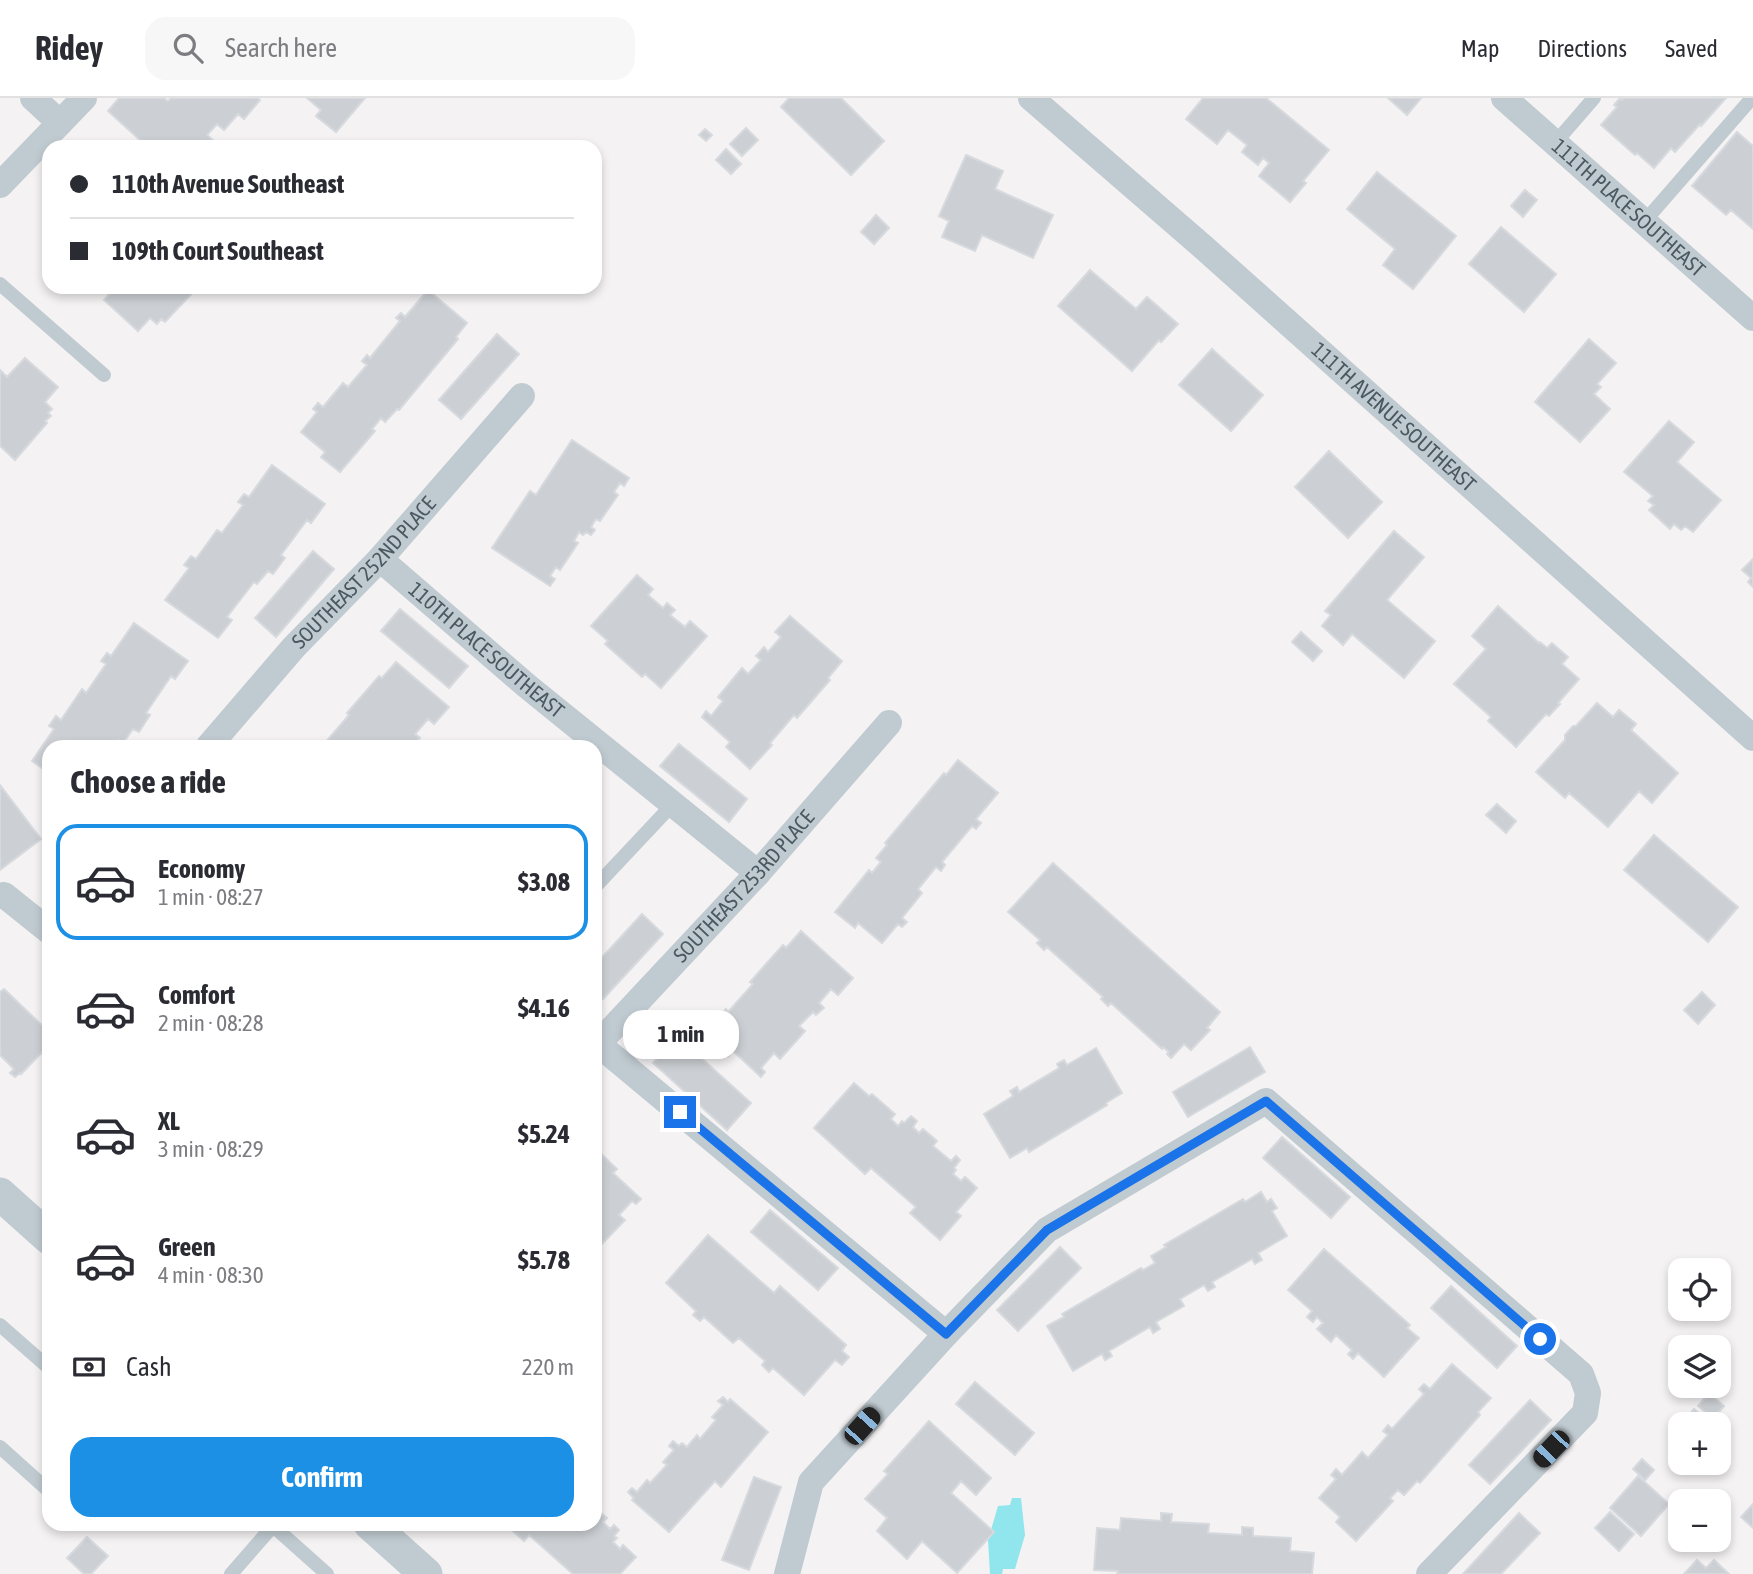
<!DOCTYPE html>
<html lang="en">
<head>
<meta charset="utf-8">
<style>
  body { margin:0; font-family:"Asap Condensed",sans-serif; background:#f7f7f7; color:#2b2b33; height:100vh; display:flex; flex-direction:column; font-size:26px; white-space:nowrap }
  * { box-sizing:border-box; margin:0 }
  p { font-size:23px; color:#7c7c81 }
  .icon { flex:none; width:38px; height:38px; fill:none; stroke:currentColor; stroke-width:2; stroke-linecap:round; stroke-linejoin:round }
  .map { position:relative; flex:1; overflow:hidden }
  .details { position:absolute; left:42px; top:642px; width:560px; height:791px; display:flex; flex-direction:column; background:#fff; border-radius:21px; box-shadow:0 4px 10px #0003 }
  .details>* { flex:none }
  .hud { position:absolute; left:42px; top:42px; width:560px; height:154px; border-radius:21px; box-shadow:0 4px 10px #0003; display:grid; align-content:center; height:154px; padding:0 28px; background:#fff }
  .fabs { position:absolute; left:1668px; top:1160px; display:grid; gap:14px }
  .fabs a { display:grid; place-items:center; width:63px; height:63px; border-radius:14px; background:#fff; box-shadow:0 4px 10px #0003; font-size:35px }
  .end { position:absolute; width:32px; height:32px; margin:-16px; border:9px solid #1a73e8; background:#fff; box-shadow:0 0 0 4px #fff }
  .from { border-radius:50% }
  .bubble { position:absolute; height:49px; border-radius:21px; background:#fff; box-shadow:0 4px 10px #0003; font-size:23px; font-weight:700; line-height:49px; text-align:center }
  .car { position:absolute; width:21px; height:42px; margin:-21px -10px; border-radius:9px; box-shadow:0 0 5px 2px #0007; background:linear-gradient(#222 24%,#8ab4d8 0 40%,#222 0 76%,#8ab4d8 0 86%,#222 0) }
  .hud b { display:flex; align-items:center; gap:24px; height:66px; font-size:26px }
  .hud b+b { border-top:2px solid #e1e1e2 }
  .hud i { width:18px; height:18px; background:#2b2b33 }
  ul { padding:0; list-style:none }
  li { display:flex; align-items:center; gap:21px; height:116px; margin:0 14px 10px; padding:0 14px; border:4px solid transparent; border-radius:21px }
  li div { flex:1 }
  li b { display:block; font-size:26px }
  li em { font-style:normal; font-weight:700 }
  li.selected { border-color:#1b90e5 }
  li>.icon { width:63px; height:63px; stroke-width:1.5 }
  h2 { padding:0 28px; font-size:32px; line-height:84px }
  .pay { display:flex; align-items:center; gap:18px; height:77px; padding:0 28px; font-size:26px }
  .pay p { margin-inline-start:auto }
  .button { display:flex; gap:14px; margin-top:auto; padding:14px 28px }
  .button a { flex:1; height:80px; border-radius:21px; background:#1b90e5; color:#fff; font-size:28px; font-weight:700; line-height:80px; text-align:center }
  header { display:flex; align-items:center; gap:42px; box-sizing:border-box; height:98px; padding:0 35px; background:#fff; border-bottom:2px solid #e1e1e2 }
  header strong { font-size:33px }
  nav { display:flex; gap:38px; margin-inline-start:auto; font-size:24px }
  .search { width:490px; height:63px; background:#f7f7f7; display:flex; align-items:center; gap:18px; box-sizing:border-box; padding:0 24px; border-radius:21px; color:#7c7c81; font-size:26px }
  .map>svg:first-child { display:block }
  .water { fill:#90e6ec }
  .building { fill:#ccd0d4; stroke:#d6d9dd; stroke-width:2 }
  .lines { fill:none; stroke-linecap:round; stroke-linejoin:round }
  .service { stroke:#c0cbd1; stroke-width:14 }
  .minor { stroke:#c0cbd1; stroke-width:26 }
  .tertiary { stroke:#c0cbd1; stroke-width:33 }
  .route { stroke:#1a73e8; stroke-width:9 }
  .labels { text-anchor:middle; stroke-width:7; stroke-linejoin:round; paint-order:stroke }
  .street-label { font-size:21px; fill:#4a5860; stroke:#fff }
</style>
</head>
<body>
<header>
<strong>Ridey</strong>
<div class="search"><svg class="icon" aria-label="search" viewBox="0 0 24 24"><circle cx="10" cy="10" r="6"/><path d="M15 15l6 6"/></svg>Search here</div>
<nav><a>Map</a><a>Directions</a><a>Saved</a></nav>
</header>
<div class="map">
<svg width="1753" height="1476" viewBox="0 0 1753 1476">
  <rect width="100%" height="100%" fill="#f4f2f2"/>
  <path class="water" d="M 1012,1400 L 1021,1400 L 1025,1437 L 1015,1471 L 1003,1471 L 1002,1476 L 990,1476 L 988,1442 L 998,1408 L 1010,1407 Z"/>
  <path class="building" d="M 119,0 L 164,0 L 168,3 L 171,0 L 257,0 L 260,2 L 244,21 L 238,16 L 224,32 L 217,26 L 207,37 L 214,43 L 209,49 L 136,49 L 141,43 L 108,13 Z
    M 307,0 L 365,0 L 336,34 L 316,18 L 321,12 Z
    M 789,0 L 841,0 L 884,43 L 851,77 L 781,9 Z
    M 1203,0 L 1266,0 L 1329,52 L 1303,83 L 1306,85 L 1290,104 L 1259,78 L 1269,65 L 1263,60 L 1258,67 L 1242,54 L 1247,47 L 1228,32 L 1217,46 L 1186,21 Z
    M 1388,0 L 1421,0 L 1407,17 Z
    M 1620,0 L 1622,2 L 1624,0 L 1726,0 L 1701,28 L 1700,26 L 1675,54 L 1671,50 L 1654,70 L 1637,55 L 1635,57 L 1601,27 L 1617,9 L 1614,7 Z
    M 746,30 L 758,42 L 742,58 L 730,46 Z
    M 705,31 L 712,37 L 706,43 L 699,37 Z
    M 1737,34 L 1753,48 L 1753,131 L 1731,112 L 1726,117 L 1692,88 Z
    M 726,51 L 741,66 L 731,76 L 716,62 Z
    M 966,57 L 1003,73 L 995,91 L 1053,117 L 1033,160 L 982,137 L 975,153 L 942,139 L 949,123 L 939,118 Z
    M 1377,74 L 1456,138 L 1413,191 L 1383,167 L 1395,151 L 1347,111 Z
    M 1525,92 L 1537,102 L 1523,119 L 1511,108 Z
    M 876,117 L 889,130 L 874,146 L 861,134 Z
    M 1501,129 L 1556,176 L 1524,214 L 1469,166 Z
    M 1090,172 L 1136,211 L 1147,199 L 1178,226 L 1161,244 L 1159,242 L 1132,273 L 1058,208 Z
    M 116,189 L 198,189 L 165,224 L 161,221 L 157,226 L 150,220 L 138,233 L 104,202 Z
    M 428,192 L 467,225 L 456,239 L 458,241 L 399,312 L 397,311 L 385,324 L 381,320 L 372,331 L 375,333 L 340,374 L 321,359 L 325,354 L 301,334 L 317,314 L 313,311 L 318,305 L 323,309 L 343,285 L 348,289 L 367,267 L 362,263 L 367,257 L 370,260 L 400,223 L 396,220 L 401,215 L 405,219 Z
    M 497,236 L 519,256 L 461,321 L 439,302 Z
    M 1589,241 L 1616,265 L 1597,286 L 1601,289 L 1594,296 L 1610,311 L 1580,344 L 1535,304 Z
    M 1212,251 L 1263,297 L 1231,333 L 1179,287 Z
    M 25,260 L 58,289 L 45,304 L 52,311 L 48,315 L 51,318 L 45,323 L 47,325 L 15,362 L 0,348 L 0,272 L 7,279 Z
    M 1669,323 L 1694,344 L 1677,364 L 1721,402 L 1693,434 L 1685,428 L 1681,432 L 1674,426 L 1670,431 L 1649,412 L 1654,407 L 1648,403 L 1653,398 L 1624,374 Z
    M 572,342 L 629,380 L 624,388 L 620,385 L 614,394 L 618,397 L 600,423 L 596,421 L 591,429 L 595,432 L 591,437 L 586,434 L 583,437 L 579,434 L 574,443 L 578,445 L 560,472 L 556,469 L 550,478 L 555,481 L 550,488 L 492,450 L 530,393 L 536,397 Z
    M 1329,353 L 1382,404 L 1348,440 L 1295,389 Z
    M 272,367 L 325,406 L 311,425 L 307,422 L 281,457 L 285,460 L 273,476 L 268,473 L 257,486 L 254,484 L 227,519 L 232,522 L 218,540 L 165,502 L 189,470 L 184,467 L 191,458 L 196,461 L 217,432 L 222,435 L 243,407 L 238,404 L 244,396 L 249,399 Z
    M 1394,433 L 1424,459 L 1387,502 L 1435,543 L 1404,580 L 1352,536 L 1343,547 L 1322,528 L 1331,517 L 1325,513 Z
    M 313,453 L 334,471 L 276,539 L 255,520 Z
    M 1753,461 L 1753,489 L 1748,484 L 1751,480 L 1742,472 Z
    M 637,477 L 653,491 L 648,497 L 663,510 L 667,505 L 675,512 L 670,517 L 685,529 L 690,523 L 707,538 L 661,590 L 645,576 L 642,579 L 605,546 L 608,543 L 591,528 Z
    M 1498,508 L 1539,545 L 1540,544 L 1547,550 L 1552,545 L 1568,559 L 1562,566 L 1579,581 L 1558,605 L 1560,606 L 1549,618 L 1546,616 L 1516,649 L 1488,623 L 1491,619 L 1454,586 L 1486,551 L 1472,538 Z
    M 400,511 L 468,568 L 449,590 L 381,533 Z
    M 790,518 L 842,563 L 828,580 L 830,582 L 797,620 L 794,617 L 770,645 L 772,647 L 750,671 L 726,649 L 730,644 L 702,619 L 706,613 L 711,618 L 723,603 L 718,599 L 742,570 L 748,576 L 761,562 L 756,558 L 764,549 L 768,554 L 781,539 L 775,534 Z
    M 134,525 L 188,563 L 175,581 L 171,578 L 146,615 L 150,617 L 139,634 L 133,631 L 123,645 L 119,642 L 114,649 L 49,649 L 49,675 L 32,663 L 54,631 L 49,628 L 56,618 L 61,622 L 82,591 L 86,595 L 106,566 L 101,563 L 107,555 L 111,558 Z
    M 1301,534 L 1322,553 L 1313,563 L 1292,544 Z
    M 396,564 L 449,609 L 434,626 L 428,621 L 415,636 L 420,640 L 413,648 L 408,644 L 404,649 L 316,649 L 322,643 L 325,645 L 349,617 L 347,615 L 379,578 L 382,580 Z
    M 1597,605 L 1613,619 L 1619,612 L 1636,626 L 1631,632 L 1678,675 L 1652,705 L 1639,693 L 1608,729 L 1569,695 L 1565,700 L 1536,674 L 1565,642 L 1565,637 L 1573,628 L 1576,628 Z
    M 679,646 L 747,701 L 729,724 L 660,668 Z
    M 958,662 L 998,695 L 976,721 L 981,725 L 976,731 L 972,728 L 942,764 L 945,767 L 941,773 L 936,769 L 918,791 L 922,795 L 902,820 L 907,824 L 902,829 L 898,826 L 882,845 L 858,825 L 855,830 L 835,814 L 869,772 L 872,775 L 881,764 L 876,760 L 887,747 L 885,745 L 944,675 L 946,677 Z
    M 0,687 L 41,741 L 0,772 Z
    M 1497,706 L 1516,723 L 1506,735 L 1486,717 Z
    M 1654,737 L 1738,809 L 1708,844 L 1624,772 Z
    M 1053,765 L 1220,914 L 1207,930 L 1210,932 L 1191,952 L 1184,946 L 1171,960 L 1167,956 L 1169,954 L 1163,949 L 1162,951 L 1111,905 L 1108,908 L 1101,901 L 1103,899 L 1047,849 L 1044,852 L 1037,845 L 1040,842 L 1008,814 Z
    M 642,816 L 663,836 L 603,901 L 595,894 L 595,867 Z
    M 801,833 L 853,880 L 838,897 L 831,891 L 819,905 L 824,910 L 816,917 L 813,914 L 799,928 L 805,933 L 780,961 L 774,955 L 761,970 L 765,974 L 761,979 L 733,953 L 728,958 L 704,936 L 726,911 L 728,914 L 753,886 L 750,884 L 783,847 L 786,850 Z
    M 4,891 L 49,934 L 49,947 L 21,976 L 20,975 L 15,979 L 10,975 L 14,971 L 0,957 L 0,894 Z
    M 1702,894 L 1715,907 L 1698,926 L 1684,912 Z
    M 677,938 L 751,1005 L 727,1032 L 653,965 Z
    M 1250,949 L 1265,974 L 1188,1019 L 1173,994 Z
    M 1096,950 L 1122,995 L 1106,1005 L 1107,1007 L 1029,1054 L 1027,1050 L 1010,1060 L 984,1016 L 1013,998 L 1010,993 L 1017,989 L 1019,994 L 1059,970 L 1057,966 L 1064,962 L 1067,967 Z
    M 854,985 L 869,998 L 872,996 L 895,1016 L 891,1021 L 898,1028 L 902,1023 L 904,1025 L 911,1018 L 917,1023 L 913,1029 L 919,1035 L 923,1031 L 937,1043 L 933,1048 L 951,1063 L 956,1058 L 960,1062 L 954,1070 L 956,1072 L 953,1076 L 961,1083 L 965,1079 L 977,1090 L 956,1114 L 961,1118 L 940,1142 L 910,1115 L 916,1109 L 871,1070 L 865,1076 L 814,1030 Z
    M 1282,1039 L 1350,1099 L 1331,1120 L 1263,1060 Z
    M 595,1050 L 617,1071 L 613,1075 L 641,1101 L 636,1106 L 632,1103 L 619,1117 L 625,1122 L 599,1149 L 595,1145 Z
    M 1261,1094 L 1267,1104 L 1271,1101 L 1277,1110 L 1272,1113 L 1287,1138 L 1258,1155 L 1262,1162 L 1255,1166 L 1252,1161 L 1212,1184 L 1215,1189 L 1208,1193 L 1204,1187 L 1180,1201 L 1184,1208 L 1156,1224 L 1160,1231 L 1153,1235 L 1150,1229 L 1109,1253 L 1112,1258 L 1105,1262 L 1102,1256 L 1073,1273 L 1047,1228 L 1064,1219 L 1062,1216 L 1141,1170 L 1143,1172 L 1155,1165 L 1151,1158 L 1166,1149 L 1164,1147 L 1243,1101 L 1245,1104 Z
    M 770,1112 L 838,1170 L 818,1192 L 751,1134 Z
    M 708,1137 L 774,1195 L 780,1188 L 846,1247 L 842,1253 L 849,1259 L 842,1267 L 835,1262 L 804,1297 L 773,1270 L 769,1274 L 762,1267 L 765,1263 L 739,1240 L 733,1245 L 704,1219 L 700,1223 L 693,1217 L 696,1213 L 666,1185 Z
    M 1060,1149 L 1081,1170 L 1018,1233 L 997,1212 Z
    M 1324,1151 L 1410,1227 L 1407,1230 L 1419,1240 L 1384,1279 L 1358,1255 L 1353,1261 L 1348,1256 L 1352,1252 L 1336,1237 L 1331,1244 L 1317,1231 L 1323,1225 L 1317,1219 L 1313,1224 L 1307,1219 L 1312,1213 L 1288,1192 Z
    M 1451,1188 L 1517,1248 L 1497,1270 L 1431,1210 Z
    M 1452,1266 L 1491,1300 L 1478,1314 L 1480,1317 L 1420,1385 L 1417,1383 L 1404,1397 L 1398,1392 L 1390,1400 L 1393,1403 L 1356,1443 L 1336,1424 L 1340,1419 L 1319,1400 L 1336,1381 L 1331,1377 L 1336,1371 L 1342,1377 L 1362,1354 L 1368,1360 L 1388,1337 L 1383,1333 L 1388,1327 L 1392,1331 L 1424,1296 L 1419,1291 L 1424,1286 L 1430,1291 Z
    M 975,1284 L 1034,1335 L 1015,1357 L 956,1306 Z
    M 1709,1295 L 1724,1308 L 1713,1321 L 1698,1308 Z
    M 723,1299 L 728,1304 L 730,1301 L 768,1334 L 721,1389 L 715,1383 L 669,1434 L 632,1402 L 634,1400 L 628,1394 L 632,1390 L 637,1394 L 647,1382 L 650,1385 L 667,1367 L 663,1364 L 674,1352 L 669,1348 L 673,1343 L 679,1348 L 682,1345 L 687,1349 L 697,1337 L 700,1341 L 716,1322 L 712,1319 L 723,1307 L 718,1303 Z
    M 1530,1302 L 1551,1322 L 1490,1386 L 1469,1367 Z
    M 1694,1311 L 1710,1324 L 1708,1326 L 1687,1326 L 1684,1324 Z
    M 929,1323 L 991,1380 L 976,1397 L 961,1383 L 951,1395 L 994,1434 L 957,1475 L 922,1443 L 907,1461 L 877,1433 L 887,1420 L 865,1401 L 888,1376 L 884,1373 Z
    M 1642,1361 L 1654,1372 L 1645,1382 L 1633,1371 Z
    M 1638,1378 L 1669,1406 L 1641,1438 L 1610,1410 Z
    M 754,1379 L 781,1389 L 749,1472 L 722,1462 Z
    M 1753,1406 L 1753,1430 L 1741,1419 Z
    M 595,1410 L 607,1420 L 603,1424 L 610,1431 L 614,1427 L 619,1432 L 614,1438 L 617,1440 L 613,1444 L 620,1451 L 623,1447 L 636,1459 L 620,1476 L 573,1476 L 529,1437 L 524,1443 L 505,1426 L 595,1426 Z
    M 1610,1414 L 1634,1436 L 1619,1453 L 1595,1430 Z
    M 1161,1415 L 1172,1416 L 1171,1424 L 1209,1426 L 1208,1435 L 1242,1437 L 1242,1429 L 1253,1430 L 1253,1438 L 1291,1440 L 1290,1453 L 1314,1455 L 1312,1476 L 1117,1476 L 1118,1473 L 1094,1472 L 1097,1430 L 1120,1432 L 1121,1420 L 1161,1423 Z
    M 1519,1415 L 1540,1435 L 1501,1476 L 1463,1476 Z
    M 87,1439 L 108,1458 L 91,1476 L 84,1476 L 67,1460 Z
    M 1697,1462 L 1706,1470 L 1714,1462 L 1729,1476 L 1684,1476 Z"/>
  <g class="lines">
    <path class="service" d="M 1555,45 L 1594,0
      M 1644,124 L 1752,0
      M 0,186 L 104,277
      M 595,789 L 673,706
      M 0,1227 L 49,1270
      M 0,1349 L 49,1393
      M 271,1426 L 327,1476
      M 231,1476 L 273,1428"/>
    <g class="minor">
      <path d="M 33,0 L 60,25"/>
      <path id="s1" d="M 1031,0 L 1202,148 L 1753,640"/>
      <path id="s2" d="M 1504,0 L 1753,220"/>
      <path d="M 0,87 L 84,0"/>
      <path id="s3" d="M 380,461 L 527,588 L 758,775"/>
      <path id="s4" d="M 208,649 L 294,549 L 380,461 L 522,298"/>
      <path d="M 4,797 L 49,833"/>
      <path d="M 598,946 L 946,1236"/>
      <path id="s5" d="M 595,949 L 758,775 L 889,625"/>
      <path d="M 787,1476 L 811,1384 L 946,1236 L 1047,1132 L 1266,1003 L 1581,1276 L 1588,1295 L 1585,1315 L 1429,1476"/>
    </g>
    <path class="tertiary" d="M 0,1096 L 49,1140
      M 370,1426 L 426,1476"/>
  </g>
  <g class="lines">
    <path class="route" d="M 680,1014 L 946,1236 L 1047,1132 L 1266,1003 L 1540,1241"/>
  </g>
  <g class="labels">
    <g class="street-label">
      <text dy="7" stroke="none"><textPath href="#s2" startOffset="166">111TH PLACE SOUTHEAST</textPath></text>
      <text dy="7" stroke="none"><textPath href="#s1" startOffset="483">111TH AVENUE SOUTHEAST</textPath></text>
      <text dy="7" stroke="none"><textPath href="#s4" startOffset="234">SOUTHEAST 252ND PLACE</textPath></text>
      <text dy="7" stroke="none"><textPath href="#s3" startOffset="140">110TH PLACE SOUTHEAST</textPath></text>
      <text dy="7" stroke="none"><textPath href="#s5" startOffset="219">SOUTHEAST 253RD PLACE</textPath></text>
    </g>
  </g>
</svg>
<div class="fabs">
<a><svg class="icon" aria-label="locate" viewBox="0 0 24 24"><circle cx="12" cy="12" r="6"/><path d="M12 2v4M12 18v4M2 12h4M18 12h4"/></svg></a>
<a><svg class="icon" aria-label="layers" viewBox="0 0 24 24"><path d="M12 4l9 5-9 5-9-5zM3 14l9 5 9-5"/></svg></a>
<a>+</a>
<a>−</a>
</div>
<i class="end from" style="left:1540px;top:1241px"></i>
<i class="end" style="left:680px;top:1014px"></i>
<div class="bubble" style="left:623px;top:912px;width:116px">1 min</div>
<i class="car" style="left:862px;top:1328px;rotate:42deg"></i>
<i class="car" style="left:1551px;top:1351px;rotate:224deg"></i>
<div class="hud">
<b><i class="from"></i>110th Avenue Southeast</b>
<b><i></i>109th Court Southeast</b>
</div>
<section class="details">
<h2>Choose a ride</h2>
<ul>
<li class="selected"><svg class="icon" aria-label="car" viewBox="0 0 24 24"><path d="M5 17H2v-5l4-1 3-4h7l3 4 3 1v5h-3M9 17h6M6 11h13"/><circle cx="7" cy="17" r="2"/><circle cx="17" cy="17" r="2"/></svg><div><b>Economy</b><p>1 min · 08:27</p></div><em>$3.08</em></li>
<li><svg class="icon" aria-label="car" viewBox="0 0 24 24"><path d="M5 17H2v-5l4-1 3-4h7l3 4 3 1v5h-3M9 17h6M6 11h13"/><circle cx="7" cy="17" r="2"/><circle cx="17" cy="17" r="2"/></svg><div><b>Comfort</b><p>2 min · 08:28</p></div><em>$4.16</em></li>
<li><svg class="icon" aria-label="car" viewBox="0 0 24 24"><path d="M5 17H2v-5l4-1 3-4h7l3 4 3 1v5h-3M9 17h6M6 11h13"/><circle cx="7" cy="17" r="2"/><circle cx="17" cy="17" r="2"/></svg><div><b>XL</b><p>3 min · 08:29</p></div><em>$5.24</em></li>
<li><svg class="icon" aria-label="car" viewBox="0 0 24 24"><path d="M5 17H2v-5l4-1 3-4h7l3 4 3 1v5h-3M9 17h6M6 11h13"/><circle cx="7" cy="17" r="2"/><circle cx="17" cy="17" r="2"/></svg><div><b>Green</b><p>4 min · 08:30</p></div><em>$5.78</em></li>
</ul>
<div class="pay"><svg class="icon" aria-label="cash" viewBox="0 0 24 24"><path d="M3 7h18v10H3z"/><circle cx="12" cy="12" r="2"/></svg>Cash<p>220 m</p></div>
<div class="button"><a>Confirm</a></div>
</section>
</div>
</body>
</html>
